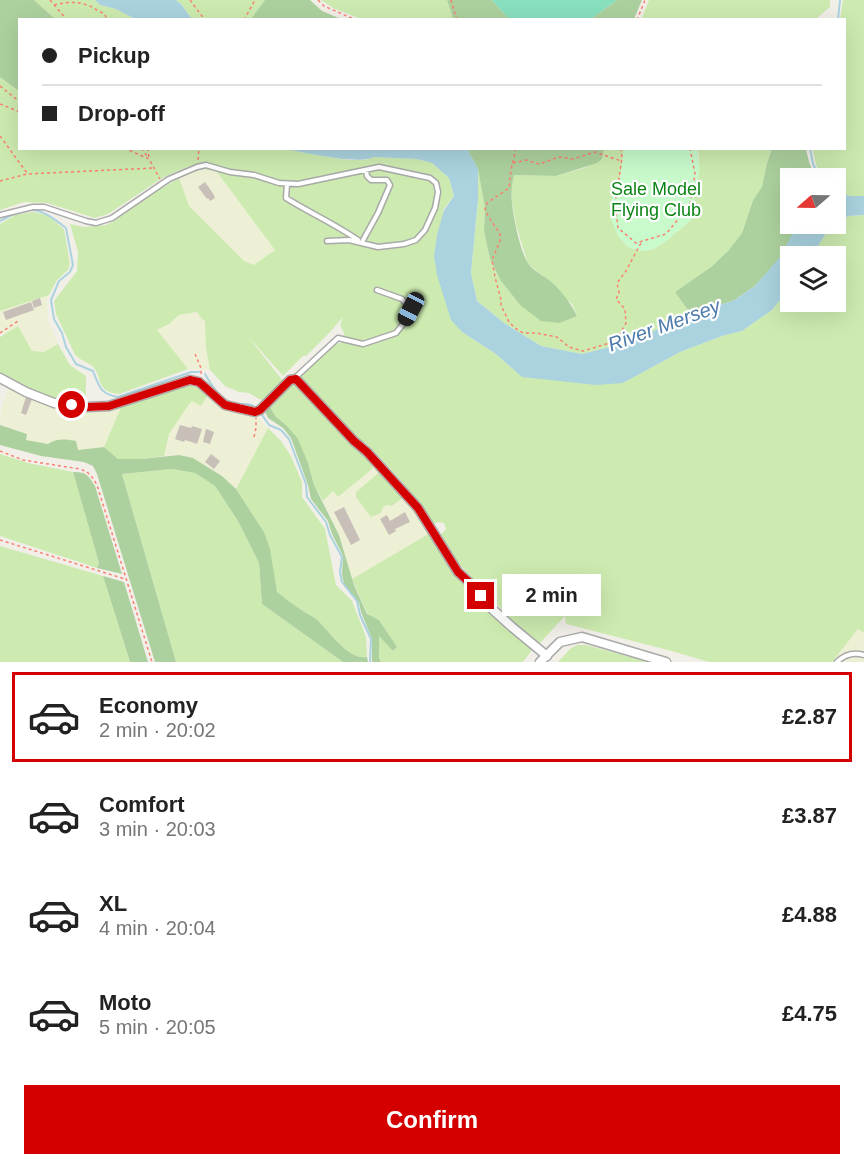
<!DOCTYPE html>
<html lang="en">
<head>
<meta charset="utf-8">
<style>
  body { margin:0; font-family:Helvetica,sans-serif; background:#f2f2f2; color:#222; height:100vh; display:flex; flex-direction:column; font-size:22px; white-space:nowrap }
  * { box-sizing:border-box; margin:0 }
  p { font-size:20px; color:#767676 }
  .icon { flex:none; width:33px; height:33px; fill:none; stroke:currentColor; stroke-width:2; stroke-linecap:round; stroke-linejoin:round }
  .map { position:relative; height:662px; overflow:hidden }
  .side { display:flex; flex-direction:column; background:#fff; flex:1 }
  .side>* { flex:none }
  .guide { position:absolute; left:18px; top:18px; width:828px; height:132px; border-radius:0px; box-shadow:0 6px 24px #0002; display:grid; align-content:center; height:132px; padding:0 24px; background:#fff }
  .needle { width:39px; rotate:250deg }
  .tools { position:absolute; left:780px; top:168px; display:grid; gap:12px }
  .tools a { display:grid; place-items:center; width:66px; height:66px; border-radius:0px; background:#fff; box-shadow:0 6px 24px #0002; font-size:30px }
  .end { position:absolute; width:27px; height:27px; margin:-14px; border:8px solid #d40000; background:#fff; box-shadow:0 0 0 3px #fff }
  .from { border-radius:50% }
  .bubble { position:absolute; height:42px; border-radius:0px; background:#fff; box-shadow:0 6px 24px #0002; font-size:20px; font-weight:600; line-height:42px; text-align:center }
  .car { position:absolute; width:18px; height:36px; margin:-18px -9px; border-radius:8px; box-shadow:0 0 4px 2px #0007; background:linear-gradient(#222 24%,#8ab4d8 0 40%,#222 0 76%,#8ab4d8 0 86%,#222 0) }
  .guide b { display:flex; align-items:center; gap:21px; height:57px; font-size:22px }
  .guide b+b { border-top:2px solid #e0e0e0 }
  .guide i { width:15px; height:15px; background:#222 }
  ul { padding:10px 0 0; list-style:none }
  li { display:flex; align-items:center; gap:18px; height:90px; margin:0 12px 9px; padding:0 12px; border:3px solid transparent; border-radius:0px }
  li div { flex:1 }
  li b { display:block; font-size:22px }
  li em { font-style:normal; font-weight:600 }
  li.on { border-color:#d40000 }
  li>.icon { width:54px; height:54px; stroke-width:1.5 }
  .button { display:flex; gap:12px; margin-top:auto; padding:12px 24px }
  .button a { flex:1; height:69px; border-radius:0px; background:#d40000; color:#fff; font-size:24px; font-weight:600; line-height:69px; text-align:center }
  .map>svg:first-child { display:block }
  .farmland { fill:#eef0d5 }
  .grass { fill:#cdebb0 }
  .forest { fill:#add19e }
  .park { fill:#c8facc }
  .pitch { fill:#88e0be }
  .water { fill:#aad3df }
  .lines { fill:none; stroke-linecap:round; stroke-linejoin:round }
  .stream { stroke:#aad3df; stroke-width:2 }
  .building { fill:#c7bfb8 }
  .lane-casing { stroke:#a9a9a9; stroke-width:7 }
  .street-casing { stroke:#a9a9a9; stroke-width:11 }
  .path { stroke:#fa8072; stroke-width:1.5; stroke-dasharray:3 3; stroke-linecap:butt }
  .lane { stroke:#fff; stroke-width:4 }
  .street { stroke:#fff; stroke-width:8 }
  .route { stroke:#d40000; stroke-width:8 }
  .labels { text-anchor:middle; stroke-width:4.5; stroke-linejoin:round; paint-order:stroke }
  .park-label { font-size:18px; fill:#0c8416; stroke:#fff }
  .water-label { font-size:20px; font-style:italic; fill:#4a7aab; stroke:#fff }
</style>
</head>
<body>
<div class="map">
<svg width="864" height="662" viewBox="0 0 864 662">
  <rect width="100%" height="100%" fill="#f2efe9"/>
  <path class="farmland" d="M 201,168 L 217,172 L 275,250 L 254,265 L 244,261 L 189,206 L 179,178 Z
    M 49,295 L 47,302 L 48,320 L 58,344 L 44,352 L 32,351 L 18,326 L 3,335 L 0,328 L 0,311 Z
    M 197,312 L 202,319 L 205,321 L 206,348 L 210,370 L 188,369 L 157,330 L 169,324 L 179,315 Z
    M 8,388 L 36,401 L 58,409 L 80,411 L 121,407 L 104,447 L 77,450 L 26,440 L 26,433 L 0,425 L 1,410 Z
    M 208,395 L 255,415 L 268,428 L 236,489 L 222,476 L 193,458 L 179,455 L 164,456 L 169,434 L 189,404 L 192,401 L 201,406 Z
    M 372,465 L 381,471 L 415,509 L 430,533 L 352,579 L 339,535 L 323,501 L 333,491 L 338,497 L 372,469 Z
    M 858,628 L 864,633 L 864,662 L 832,662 Z"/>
  <path class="grass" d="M 34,0 L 95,0 L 100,5 L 116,9 L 135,19 L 55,19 Z
    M 176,0 L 265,0 L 251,20 L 192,19 L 181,4 Z
    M 321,0 L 447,0 L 453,19 L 361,19 L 333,8 Z
    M 649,0 L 830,0 L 830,7 L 818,17 L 818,19 L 641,20 Z
    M 843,0 L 864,0 L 864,196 L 850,196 L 836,192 L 836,178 L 823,178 L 816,165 L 813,151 L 813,149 L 844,148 L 844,20 L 840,19 Z
    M 0,77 L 19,91 L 20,148 L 287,148 C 305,153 359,166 374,157 L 417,159 L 432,163 L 449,178 L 454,196 L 443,210 L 462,332 L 496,354 L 522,377 L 623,383 L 680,352 L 722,336 L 742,331 L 772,310 L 790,288 L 790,302 L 836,302 L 836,256 L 812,256 L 826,233 L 848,216 L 864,215 L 864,633 L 858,629 L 832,662 L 709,662 L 668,650 L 566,624 L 565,616 L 540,643 L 524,633 L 483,590 L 453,557 L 440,535 L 446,529 L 444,523 L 439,522 L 433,524 C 414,493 391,469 365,442 L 359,442 L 299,377 L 335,344 L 342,343 L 345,336 L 340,325 L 343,317 L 331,331 L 306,356 L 303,356 L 283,376 L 247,335 L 283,381 L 262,400 L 259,399 L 249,393 L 239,392 L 225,386 L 210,370 L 206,348 L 205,321 L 202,319 L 197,312 L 179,315 L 169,324 L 157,330 L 188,369 L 119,394 C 95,392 103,376 92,366 C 87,362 82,361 75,355 L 56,314 L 54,301 L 77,271 L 78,252 L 70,224 L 84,227 L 106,225 L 114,221 L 155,192 L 179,178 L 189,206 L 244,261 L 254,265 L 275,250 L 217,172 L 190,166 L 164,177 L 108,214 L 95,218 L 47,203 L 24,202 L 0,210 Z
    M 604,149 L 624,149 L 620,180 L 612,202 L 618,236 L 628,247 L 641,251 L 654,249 L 666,241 L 690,221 L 694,214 L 694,188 L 697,182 L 699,156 L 697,149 L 772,149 L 767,163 L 762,188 L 753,200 L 742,233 L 728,251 L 711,267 L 675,292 L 690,313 L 633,341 L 582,354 L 541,346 L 504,323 L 477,301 L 471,273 L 478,199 L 478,169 L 485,208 L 484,231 L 490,259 L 501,281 L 520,305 L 560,323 L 577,316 L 572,304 L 564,297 L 556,286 L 528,264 L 516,225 L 512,202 L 512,187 L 514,175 L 556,176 L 584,168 L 602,159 Z
    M 33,212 L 47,215 L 64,229 L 70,264 L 68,270 L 57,280 L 49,295 L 0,311 L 0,224 L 15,215 Z
    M 18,326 L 32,351 L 44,352 L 58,344 L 70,365 L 86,376 L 86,404 L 51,400 L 0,375 L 0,337 Z
    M 289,384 L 298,385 L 372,465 L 372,469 L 338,497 L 333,491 L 323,501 L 314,485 L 308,463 L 287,426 L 274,416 L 269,405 Z
    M 187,385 L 196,387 L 208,395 L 201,406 L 192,401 L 189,404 L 169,434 L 164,456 L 142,459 L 118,459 L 104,447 L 121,407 L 179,386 Z
    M 268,428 L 281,441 L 291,456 L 302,482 L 302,497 L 325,529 L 336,585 L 352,601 L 366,637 L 367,657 C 348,661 328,629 316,619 C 311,615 305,613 300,609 C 292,604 285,598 277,592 L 264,532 L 236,489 Z
    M 0,454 L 28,463 L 73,472 L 99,563 L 97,568 L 0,536 Z
    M 172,469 L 195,473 L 215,486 L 238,521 L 259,563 L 262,604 L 343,662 L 176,662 L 122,474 Z
    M 381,471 L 400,492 L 402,498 L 392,506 L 388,505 L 383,507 L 381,513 L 371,517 L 356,497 L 356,492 Z
    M 430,533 L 443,557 L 456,574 L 502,622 L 532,650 L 523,662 L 381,662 L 379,658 L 379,635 L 393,651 L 397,647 L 379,620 L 368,615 L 352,579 Z
    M 0,546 L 103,576 L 130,662 L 0,662 Z
    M 577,645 L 586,645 L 649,662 L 558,662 L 570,649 Z"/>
  <path class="forest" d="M 0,0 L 34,0 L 55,19 L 20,20 L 19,91 L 0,77 Z
    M 265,0 L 310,0 L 322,11 L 341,19 L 251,19 Z
    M 447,0 L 492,0 L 509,19 L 453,19 Z
    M 617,0 L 642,0 L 634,19 L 591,19 Z
    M 467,149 L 604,149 L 602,159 L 597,163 L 556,176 L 514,175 C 512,184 511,193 512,203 C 513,216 521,256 530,266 C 537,273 548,278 556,286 C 564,295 572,305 577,316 L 560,323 L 541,321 L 520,305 L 501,281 L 490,259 L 484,231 L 485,208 L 478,169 Z
    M 772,149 L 806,149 L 809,162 L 815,178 L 790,178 L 790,224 L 798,224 L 781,257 L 755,286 L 733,301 L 690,313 L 675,292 L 711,267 L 728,251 L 742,233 L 753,200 L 762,187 L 767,163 Z
    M 269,405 L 275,416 L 287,426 L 298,439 L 308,463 L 314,485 L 339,535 L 354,585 L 367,614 L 379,620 L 397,647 L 393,651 L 379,636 L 379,658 L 381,662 L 372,662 L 372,639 L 361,612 L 359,603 L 344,584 L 342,574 L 343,556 L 332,534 L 328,521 L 311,499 L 308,485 L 291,438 L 283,428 L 268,418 L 264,409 Z
    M 0,425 L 27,434 L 26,440 L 48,444 C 56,438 66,439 76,441 L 78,450 L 104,447 L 118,459 L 142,459 L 179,455 L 193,458 L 222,476 L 236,489 L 264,532 L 270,549 L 277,592 C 285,598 292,604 300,609 C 305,613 311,615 316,619 C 328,629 348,661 367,657 L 368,662 L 343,662 L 262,604 L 259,563 L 238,521 L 215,486 L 195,473 L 172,469 L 122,474 L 176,662 L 155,662 L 97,474 L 93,466 L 84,462 L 41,456 L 0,445 Z
    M 73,472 C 87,472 88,475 95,486 L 122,574 L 97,568 L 99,563 Z
    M 103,576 L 124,582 L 148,662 L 130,662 Z"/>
  <path class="park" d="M 624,149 L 697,149 L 700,169 L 697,182 L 694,188 L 694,214 L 690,221 L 666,241 L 654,249 L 641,251 L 628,247 L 618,236 L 610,217 L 611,202 L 620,180 Z"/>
  <path class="pitch" d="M 492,0 L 617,0 L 591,19 L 509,19 Z"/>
  <path class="water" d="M 95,0 L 176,0 L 181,4 L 192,19 L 135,19 L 116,9 L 100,5 Z
    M 287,149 L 467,149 L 478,169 L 478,199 L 471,273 L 477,301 L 504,323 L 541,346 L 582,354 L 633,341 L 690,313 L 733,301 L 755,286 L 780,257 L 798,224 L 836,224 L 836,192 L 850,196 L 864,196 L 864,215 L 848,216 L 826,233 L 812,256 L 790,256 L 790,288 L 772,310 L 742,331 L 722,336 L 680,352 L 623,383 L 596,385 L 522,377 L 496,354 L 462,332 L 451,320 L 437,275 L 434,256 L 437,235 L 444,210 L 454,196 L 449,178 L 432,163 L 417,159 L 374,157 C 360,165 304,153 287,149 Z"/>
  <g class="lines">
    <path class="stream" d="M 838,20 L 840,0
      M 810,148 L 813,164 L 820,178
      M 0,221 C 31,204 39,207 66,228 L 73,265 L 70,272 L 59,281 L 51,300 L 54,319 L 62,333 L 66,347 L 76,364 L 93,371 C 99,386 100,394 118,397 L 191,372 L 199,372
      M 205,374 C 211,385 220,399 233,403 C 242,406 249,401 256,408
      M 260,412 L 269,425 L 281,430 L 289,439 L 306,484 L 307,497 L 326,522 L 330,535 L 342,557 L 340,572 L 342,582 L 357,601 L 360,615 L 371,639 L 370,662"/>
  </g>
  <path class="building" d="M 205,182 L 214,195 L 215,198 L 210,201 L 208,198 L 207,199 L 198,187 Z
    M 40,298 L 42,305 L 34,308 L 32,301 Z
    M 31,302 L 34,310 L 6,320 L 3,312 Z
    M 26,397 L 32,399 L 26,415 L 21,413 Z
    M 180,425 L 191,428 L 192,426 L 202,429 L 197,444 L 185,440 L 184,442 L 175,439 Z
    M 206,429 L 214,432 L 210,444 L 203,442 Z
    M 211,454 L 220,461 L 214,469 L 205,462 Z
    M 344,507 L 360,540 L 351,545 L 334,512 Z
    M 405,512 L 410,522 L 395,529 L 396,531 L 389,535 L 380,519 L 387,515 L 390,521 Z"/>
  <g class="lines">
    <defs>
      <path id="lane" d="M 287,184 L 286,198 C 310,213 335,224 358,240
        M 0,215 L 33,207 L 44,207 L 86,221 L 96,223 L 112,218 L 169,179 L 197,167 L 206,165 L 230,172 L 254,175 L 279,183 L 298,184 L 379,167 L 430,178 L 436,183 L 438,192 L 435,208 L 425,230 L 416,240 L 404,244 L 378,247 L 349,240 L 327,241
        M 362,242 L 378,213 L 390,185 L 387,180 L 371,180 L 367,176 L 366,170
        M 296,378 L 298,375 L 338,338 L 363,344 L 396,333 L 403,324 L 411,309 L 402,299 L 377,290
        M 837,662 C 845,654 854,652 864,655"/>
      <path id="street" d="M 0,378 L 26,392 L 54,403 L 88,407 L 109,406 L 190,380 L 199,382 L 225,405 L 246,410 L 255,412 L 260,410 L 290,380 L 296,379 L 354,441 L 367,452 L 418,508 L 458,572 L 471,584 L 491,608 L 512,627 L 547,656
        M 540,662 L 560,642 L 582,637 L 666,662"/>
    </defs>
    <use href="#lane" class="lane-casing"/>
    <use href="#street" class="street-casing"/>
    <path class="path" d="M 50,0 L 67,20
      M 190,0 L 205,20
      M 318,0 L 324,6 L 356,20
      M 451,0 L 456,17 L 458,20
      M 54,5 C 70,1 83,1 97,10 C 102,13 105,13 107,20
      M 244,20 L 255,0
      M 637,20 L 645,0
      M 0,86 L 20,102
      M 0,104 L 20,112
      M 0,136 L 27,173
      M 124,148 L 149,159 L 160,179
      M 142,148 L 148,158
      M 148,148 L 149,158
      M 515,148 L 515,153 L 511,170 L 509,188 L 487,203 L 485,209 L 488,216 L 500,234 L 500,241 L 492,260 L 495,277 L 501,300 L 501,305 L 509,322 L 515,328 L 523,333 L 536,333 L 557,337 L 569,347 L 583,351 L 613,342 L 620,334 L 626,323 L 625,309 L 616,299 L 619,293 L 617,283 L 626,271 L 642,241
      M 621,148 L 622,158 L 615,204 L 618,228 L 636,243 L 666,234 L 690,205 L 695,174 L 690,148
      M 198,160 L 199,148
      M 513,163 L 526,160 L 539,164 L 559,157 L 573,159 L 595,152 L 621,161
      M 0,181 L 27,174 L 154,168
      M 0,333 L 18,321
      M 195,354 L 201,368 L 201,376
      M 254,437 L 256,428 L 256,418
      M 0,451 L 23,460 L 80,469 C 89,472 92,476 97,485 L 152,662
      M 0,540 L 125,579"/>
    <use href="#lane" class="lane"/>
    <use href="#street" class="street"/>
  </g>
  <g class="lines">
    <path class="route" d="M 72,405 L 88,407 L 109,406 L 190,380 L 199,382 L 225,405 L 255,412 L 260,410 L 290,380 L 296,379 L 354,441 L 367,452 L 418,508 L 458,572 L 471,584 L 481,596"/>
  </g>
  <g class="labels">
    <g class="park-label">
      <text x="656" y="195">Sale Model<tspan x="656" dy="21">Flying Club</tspan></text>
    </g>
    <g class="water-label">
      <text transform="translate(664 325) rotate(-20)" y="7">River Mersey</text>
    </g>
  </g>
</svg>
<div class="tools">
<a><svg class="needle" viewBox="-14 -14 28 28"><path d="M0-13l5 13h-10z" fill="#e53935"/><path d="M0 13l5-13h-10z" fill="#767676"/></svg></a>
<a><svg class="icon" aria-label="layers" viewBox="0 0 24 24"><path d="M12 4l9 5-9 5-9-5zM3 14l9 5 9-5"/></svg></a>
</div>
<i class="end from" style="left:72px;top:405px"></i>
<i class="end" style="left:481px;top:596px"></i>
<div class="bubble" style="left:502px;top:574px;width:99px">2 min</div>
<i class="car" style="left:411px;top:309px;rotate:208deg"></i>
<div class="guide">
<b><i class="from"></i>Pickup</b>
<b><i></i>Drop-off</b>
</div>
</div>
<section class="side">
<ul>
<li class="on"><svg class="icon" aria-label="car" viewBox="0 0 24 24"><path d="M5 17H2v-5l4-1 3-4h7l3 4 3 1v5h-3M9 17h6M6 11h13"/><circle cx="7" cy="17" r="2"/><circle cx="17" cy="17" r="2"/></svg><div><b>Economy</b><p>2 min · 20:02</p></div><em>£2.87</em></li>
<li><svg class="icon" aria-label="car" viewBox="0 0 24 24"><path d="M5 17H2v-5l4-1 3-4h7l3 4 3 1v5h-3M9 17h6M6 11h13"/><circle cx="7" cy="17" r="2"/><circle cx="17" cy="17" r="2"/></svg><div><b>Comfort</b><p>3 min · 20:03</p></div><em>£3.87</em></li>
<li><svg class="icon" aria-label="car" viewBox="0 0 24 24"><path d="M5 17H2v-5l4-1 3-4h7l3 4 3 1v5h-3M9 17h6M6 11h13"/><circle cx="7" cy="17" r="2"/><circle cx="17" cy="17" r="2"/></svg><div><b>XL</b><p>4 min · 20:04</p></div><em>£4.88</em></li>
<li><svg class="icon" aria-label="car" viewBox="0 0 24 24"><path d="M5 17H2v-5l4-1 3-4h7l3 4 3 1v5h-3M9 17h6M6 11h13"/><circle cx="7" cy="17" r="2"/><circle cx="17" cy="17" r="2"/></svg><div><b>Moto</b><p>5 min · 20:05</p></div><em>£4.75</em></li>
</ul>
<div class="button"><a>Confirm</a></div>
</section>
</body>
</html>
